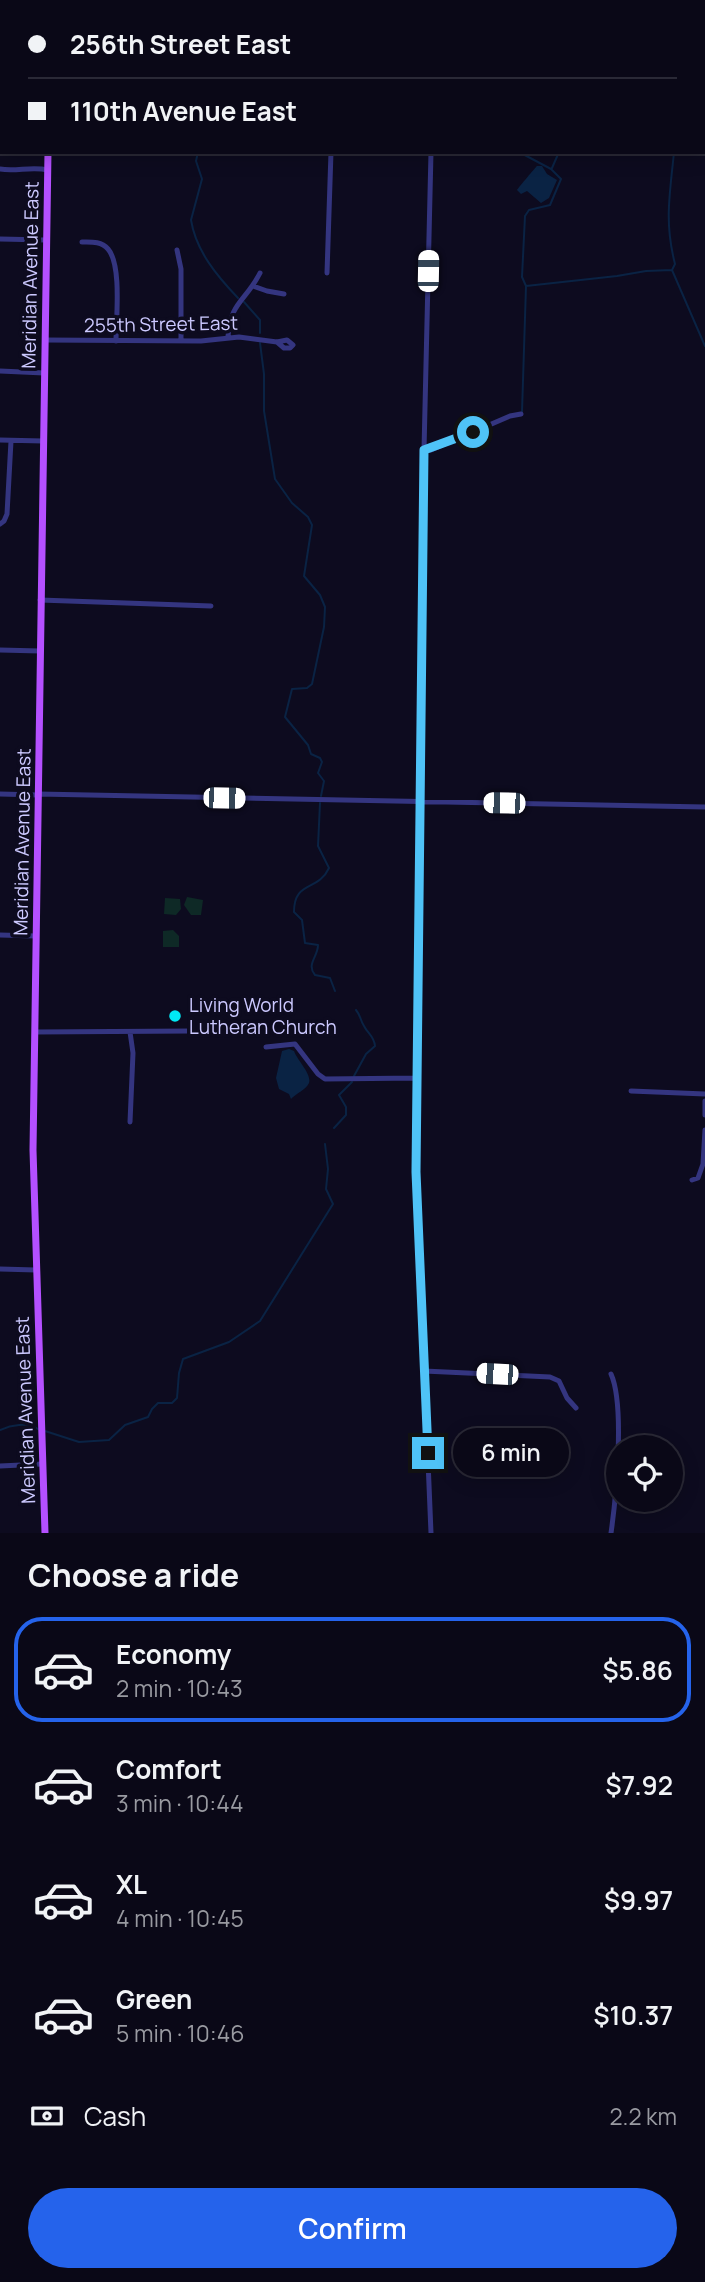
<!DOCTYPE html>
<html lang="en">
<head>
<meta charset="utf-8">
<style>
  body { margin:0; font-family:Manrope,sans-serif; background:#131120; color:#f1f3f6; height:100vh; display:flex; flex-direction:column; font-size:26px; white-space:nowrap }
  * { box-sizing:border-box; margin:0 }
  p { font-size:23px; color:#999aa1 }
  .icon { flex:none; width:38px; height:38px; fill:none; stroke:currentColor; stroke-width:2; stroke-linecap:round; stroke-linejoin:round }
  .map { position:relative; height:1533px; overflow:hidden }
  .sheet { display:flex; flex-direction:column; background:#0a0817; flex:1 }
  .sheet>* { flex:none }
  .banner { position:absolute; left:0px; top:0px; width:705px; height:154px; box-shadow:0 4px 18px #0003,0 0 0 2px #2a2936; display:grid; align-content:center; height:154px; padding:0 28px; background:#0a0817 }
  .tools { position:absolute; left:606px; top:1435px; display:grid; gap:14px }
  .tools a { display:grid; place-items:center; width:77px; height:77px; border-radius:50%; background:#0a0817; box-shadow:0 4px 18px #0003,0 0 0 2px #2a2936; font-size:35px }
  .end { position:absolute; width:32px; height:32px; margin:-16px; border:9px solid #4fc3f7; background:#111; box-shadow:0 0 0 4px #111 }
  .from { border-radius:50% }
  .bubble { position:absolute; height:49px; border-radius:24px; background:#0a0817; box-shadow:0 4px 18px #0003,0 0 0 2px #2a2936; font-size:23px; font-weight:600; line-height:49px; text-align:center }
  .car { position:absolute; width:21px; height:42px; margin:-21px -10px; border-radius:9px; box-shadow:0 0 5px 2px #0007; background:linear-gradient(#fff 24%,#345 0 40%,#fff 0 76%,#345 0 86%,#fff 0) }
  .banner b { display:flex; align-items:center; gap:24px; height:66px; font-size:26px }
  .banner b+b { border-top:2px solid #2a2936 }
  .banner i { width:18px; height:18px; background:#f1f3f6 }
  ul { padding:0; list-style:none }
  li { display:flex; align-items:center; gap:21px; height:105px; margin:0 14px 10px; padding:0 14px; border:4px solid transparent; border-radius:28px }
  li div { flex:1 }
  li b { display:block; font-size:26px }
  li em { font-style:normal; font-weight:600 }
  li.current { border-color:#2563eb }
  li>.icon { width:63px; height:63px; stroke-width:1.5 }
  h2 { padding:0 28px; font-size:32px; line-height:84px }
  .pay { display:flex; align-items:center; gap:18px; height:77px; padding:0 28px; font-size:26px }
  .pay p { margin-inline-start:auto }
  .cta { display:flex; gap:14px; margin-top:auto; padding:14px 28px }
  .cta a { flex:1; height:80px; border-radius:42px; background:#2563eb; color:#fff; font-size:28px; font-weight:600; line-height:80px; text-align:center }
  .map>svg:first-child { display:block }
  .green { fill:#0e2926 }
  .water { fill:#0a2344 }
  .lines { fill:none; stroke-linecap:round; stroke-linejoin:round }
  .stream { stroke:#0a2344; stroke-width:2 }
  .minor { stroke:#343580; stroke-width:5 }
  .major { stroke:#b450ff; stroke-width:7 }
  .route { stroke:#4fc3f7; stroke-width:9 }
  .poi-dot { fill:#00e9f4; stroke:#0d0b1f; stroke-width:2.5 }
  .labels { text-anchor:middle; stroke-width:7; stroke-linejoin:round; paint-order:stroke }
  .street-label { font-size:19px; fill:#ccc9ff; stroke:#0d0b1f }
  .poi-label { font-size:19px; fill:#ccc9ff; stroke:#0d0b1f; text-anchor:start }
</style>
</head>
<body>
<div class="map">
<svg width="705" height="1533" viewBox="0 0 705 1533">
  <rect width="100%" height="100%" fill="#0d0b1f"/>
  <path class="green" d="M 187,897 L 203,900 L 201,915 L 191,915 L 184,905 Z
    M 165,898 L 180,899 L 181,909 L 176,915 L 164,914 Z
    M 173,930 L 179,936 L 179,947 L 163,947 L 163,931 Z"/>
  <path class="water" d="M 537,166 L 542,166 L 547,174 L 557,180 L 549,198 L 541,203 L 527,191 L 521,194 L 517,190 C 519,187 535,168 537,166 Z
    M 289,1049 L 294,1051 C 297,1060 312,1074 309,1083 C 306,1090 295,1094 291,1099 L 289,1094 L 279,1089 L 276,1078 L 282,1051 Z"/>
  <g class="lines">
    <path class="stream" d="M 626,2 L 626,0
      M 704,138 L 705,139
      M 198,152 L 196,161 L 202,179 L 191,220 C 196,251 217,276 238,298
      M 519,152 L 551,169 L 561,179 L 550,205 L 529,210 L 525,216 L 522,277 L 526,286
      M 674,152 C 670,194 664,221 675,264 L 672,270 L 705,346
      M 552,168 L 559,152
      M 244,302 L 260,320 L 260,333
      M 260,343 L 264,374 L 264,411 L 275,479 L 292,503 L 308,517 L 312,525 L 304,576 L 320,595 L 325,607 L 324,627 L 312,684 L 307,688 L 292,689 L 285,717 L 308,745 L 311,754 L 320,758 L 322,762 L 318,773 L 324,781 L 321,796
      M 522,412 L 526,286 L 617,276 L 646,271 L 672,270
      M 320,803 L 318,846 L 329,868 C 318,892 294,880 294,912 L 302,920 L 305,943 L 318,945 C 318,957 306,964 315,975 L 330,978 L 335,991
      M 354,1076 L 366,1054 L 375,1046 C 374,1036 368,1034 364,1026 C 360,1020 361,1016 356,1010
      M 334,1128 L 346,1115 L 346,1107 L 339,1095 L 352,1082
      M 0,1430 C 11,1425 27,1422 38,1429
      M 45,1431 L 79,1442 L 109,1440 L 125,1425 L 148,1417 L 152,1409 L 158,1403 L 172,1403 L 177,1398 L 179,1373 L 183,1359 L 229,1342 L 260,1321 L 333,1204 L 326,1189 L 328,1169 L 325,1144"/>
    <path class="minor" d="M 25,0 L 51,2
      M 268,2 L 268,0
      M 315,2 L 315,0
      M 435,2 L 435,0
      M 0,75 L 2,75
      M 0,169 C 16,172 31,166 48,170
      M 0,239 L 46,240
      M 82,242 C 91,242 101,241 108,249 C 122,265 116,319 116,341
      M 177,250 L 181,269 L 181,341
      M 327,273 L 331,152
      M 253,286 L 267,291 L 284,294
      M 228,337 C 230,302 246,301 260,273
      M 45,340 L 201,341 L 239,337 L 277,342 L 287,340 L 293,345 L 290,348 L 284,348 L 277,342
      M 0,371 L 44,373
      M 0,440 L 43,441
      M 424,450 L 431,450 L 510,416 L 521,414
      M 0,524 L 4,521 L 7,514 L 11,441
      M 40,600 L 211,606
      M 0,650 L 40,651
      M 0,794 L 38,795
      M 38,794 L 705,807
      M 0,935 L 36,936
      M 35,1032 L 191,1031
      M 266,1047 L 295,1044 L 318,1074 L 325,1079 L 417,1078
      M 631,1091 L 705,1094
      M 705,1101 L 705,1115
      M 130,1122 L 133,1053 L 130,1032
      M 692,1180 L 698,1178 L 703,1164 L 705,1130
      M 0,1269 L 36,1270
      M 424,1371 L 550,1377 L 559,1381 L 567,1398 L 576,1408
      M 0,1466 L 42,1464
      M 431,1533 L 416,1172 L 424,450 L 431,152
      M 611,1533 C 616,1498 625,1405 611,1374"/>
    <path class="major" d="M 52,2 L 52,0
      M 45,1533 L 33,1150 L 48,152"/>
  </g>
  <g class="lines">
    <path class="route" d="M 428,1453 L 416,1172 L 424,450 L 473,432"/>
  </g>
  <circle class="poi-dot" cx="175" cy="1016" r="7"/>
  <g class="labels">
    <g class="street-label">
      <text transform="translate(30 275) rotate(-89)" y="7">Meridian Avenue East</text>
      <text transform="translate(161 324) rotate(-1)" y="7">255th Street East</text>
      <text transform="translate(22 842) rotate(-89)" y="7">Meridian Avenue East</text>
      <text transform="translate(25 1410) rotate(-92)" y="7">Meridian Avenue East</text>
    </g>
    <g class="poi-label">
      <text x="189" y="1012">Living World<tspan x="189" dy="22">Lutheran Church</tspan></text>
    </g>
  </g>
</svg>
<div class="tools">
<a><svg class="icon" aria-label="locate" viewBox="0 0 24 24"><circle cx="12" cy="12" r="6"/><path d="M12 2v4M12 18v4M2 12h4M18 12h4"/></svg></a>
</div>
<i class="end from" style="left:473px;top:432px"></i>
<i class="end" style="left:428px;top:1453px"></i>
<div class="bubble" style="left:453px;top:1428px;width:116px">6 min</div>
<i class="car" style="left:428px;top:271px;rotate:1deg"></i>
<i class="car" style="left:224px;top:798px;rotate:91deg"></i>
<i class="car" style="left:504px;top:803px;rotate:271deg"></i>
<i class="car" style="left:497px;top:1374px;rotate:273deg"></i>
<div class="banner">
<b><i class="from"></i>256th Street East</b>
<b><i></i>110th Avenue East</b>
</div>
</div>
<section class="sheet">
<h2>Choose a ride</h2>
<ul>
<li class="current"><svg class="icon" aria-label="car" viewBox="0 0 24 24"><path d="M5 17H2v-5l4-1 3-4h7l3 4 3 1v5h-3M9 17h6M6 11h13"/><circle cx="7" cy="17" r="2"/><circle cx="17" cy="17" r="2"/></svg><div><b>Economy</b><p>2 min · 10:43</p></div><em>$5.86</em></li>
<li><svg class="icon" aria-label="car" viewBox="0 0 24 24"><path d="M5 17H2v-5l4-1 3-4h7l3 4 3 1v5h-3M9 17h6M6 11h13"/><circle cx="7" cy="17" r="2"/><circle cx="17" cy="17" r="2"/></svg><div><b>Comfort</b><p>3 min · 10:44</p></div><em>$7.92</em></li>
<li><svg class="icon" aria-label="car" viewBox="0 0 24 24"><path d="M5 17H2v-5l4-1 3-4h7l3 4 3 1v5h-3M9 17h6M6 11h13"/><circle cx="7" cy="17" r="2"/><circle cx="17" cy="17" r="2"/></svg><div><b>XL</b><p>4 min · 10:45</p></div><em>$9.97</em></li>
<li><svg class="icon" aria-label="car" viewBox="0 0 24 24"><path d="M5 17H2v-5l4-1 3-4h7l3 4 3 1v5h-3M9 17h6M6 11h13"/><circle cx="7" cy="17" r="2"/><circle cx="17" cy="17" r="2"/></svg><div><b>Green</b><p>5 min · 10:46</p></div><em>$10.37</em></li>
</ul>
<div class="pay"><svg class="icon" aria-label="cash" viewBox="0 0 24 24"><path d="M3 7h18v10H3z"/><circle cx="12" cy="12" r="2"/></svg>Cash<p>2.2 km</p></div>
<div class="cta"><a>Confirm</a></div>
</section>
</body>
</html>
